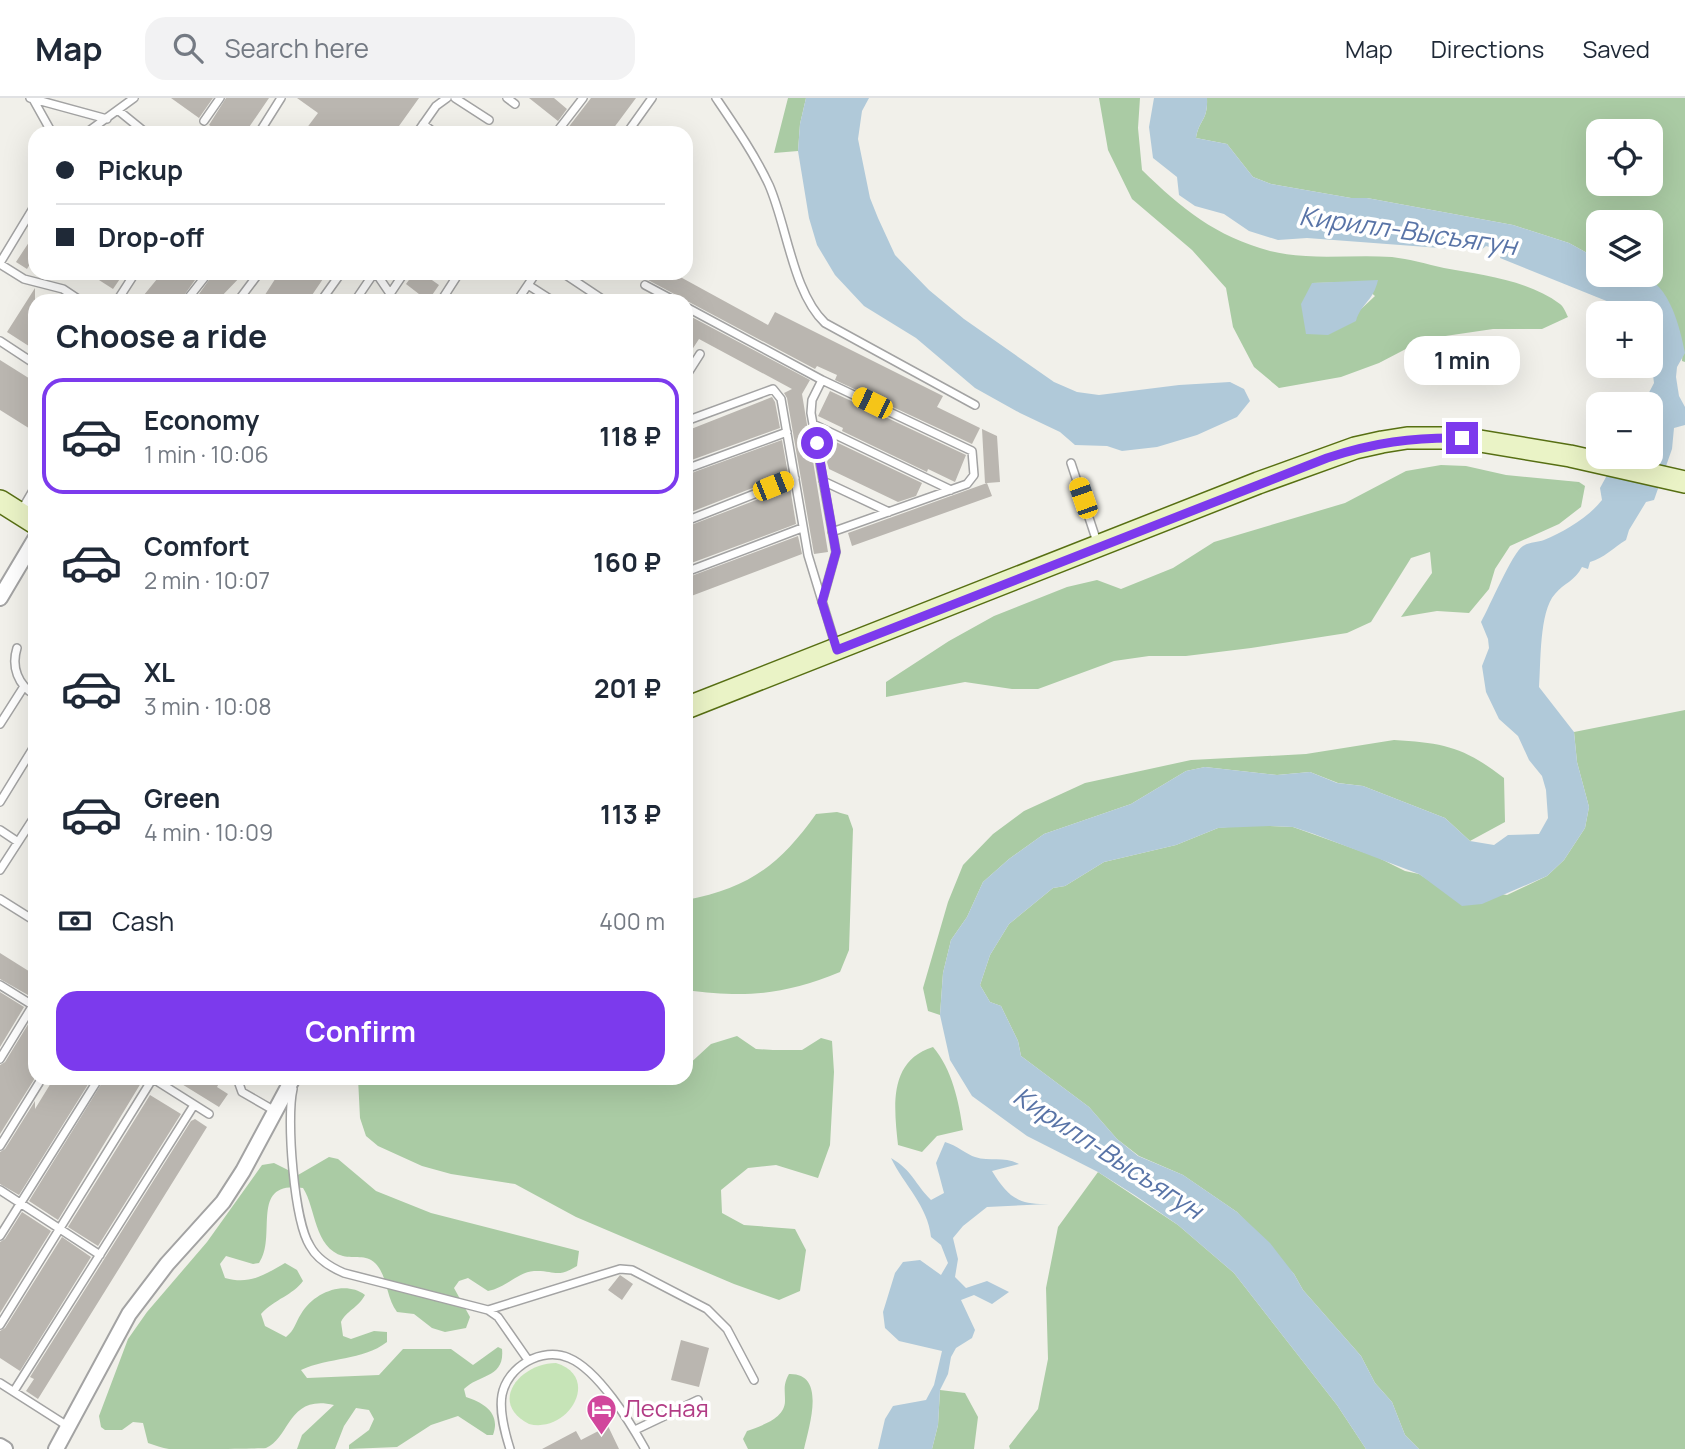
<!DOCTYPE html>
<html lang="en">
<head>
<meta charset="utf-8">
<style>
  body { margin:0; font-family:Manrope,sans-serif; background:#f2f2f3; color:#1f2937; height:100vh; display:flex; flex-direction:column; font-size:26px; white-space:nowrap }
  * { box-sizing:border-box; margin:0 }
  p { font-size:23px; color:#747a83 }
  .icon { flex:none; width:38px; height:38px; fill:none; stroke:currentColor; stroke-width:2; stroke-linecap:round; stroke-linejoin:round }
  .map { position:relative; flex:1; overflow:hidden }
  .side { position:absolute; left:28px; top:196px; width:665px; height:791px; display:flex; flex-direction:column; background:#fff; border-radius:21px; box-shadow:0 7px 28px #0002 }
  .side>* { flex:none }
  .guide { position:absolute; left:28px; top:28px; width:665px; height:154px; border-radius:21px; box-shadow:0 7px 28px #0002; display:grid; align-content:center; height:154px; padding:0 28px; background:#fff }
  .buttons { position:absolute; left:1586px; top:21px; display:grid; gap:14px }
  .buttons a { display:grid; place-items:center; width:77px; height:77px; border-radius:14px; background:#fff; box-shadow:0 7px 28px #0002; font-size:35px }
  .end { position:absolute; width:32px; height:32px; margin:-16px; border:9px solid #7c3aed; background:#fff; box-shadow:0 0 0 4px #fff }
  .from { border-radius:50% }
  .bubble { position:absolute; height:49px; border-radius:21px; background:#fff; box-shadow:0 7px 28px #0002; font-size:23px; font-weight:700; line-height:49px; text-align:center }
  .car { position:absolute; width:21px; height:42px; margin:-21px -10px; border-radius:9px; box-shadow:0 0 5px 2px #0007; background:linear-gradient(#f5c518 24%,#345 0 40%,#f5c518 0 76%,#345 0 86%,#f5c518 0) }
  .guide b { display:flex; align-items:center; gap:24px; height:66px; font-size:26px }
  .guide b+b { border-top:2px solid #e0e1e3 }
  .guide i { width:18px; height:18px; background:#1f2937 }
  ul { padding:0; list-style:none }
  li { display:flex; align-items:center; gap:21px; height:116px; margin:0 14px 10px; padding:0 14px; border:4px solid transparent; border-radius:21px }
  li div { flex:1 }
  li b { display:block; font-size:26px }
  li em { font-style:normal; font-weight:700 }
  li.selected { border-color:#7c3aed }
  li>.icon { width:63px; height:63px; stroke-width:1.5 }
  h2 { padding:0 28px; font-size:32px; line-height:84px }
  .pay { display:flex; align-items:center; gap:18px; height:77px; padding:0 28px; font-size:26px }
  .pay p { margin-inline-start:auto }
  .cta { display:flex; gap:14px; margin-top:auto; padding:14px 28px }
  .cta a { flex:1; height:80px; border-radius:21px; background:#7c3aed; color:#fff; font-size:28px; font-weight:700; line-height:80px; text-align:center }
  header { display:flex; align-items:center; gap:42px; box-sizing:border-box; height:98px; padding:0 35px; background:#fff; border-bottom:2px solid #e0e1e3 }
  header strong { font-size:33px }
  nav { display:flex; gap:38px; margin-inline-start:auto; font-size:24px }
  .search { width:490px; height:63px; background:#f2f2f3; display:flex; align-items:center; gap:18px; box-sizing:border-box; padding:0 24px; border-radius:21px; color:#747a83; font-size:26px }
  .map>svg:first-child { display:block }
  .grass { fill:#c6e4b7 }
  .forest { fill:#aacba4; fill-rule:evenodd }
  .water { fill:#b0c9d9 }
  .building { fill:#bab6b0 }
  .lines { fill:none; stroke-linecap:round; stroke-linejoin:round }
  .lane-casing { stroke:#a3a3a3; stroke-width:10 }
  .street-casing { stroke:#a3a3a3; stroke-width:18 }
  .secondary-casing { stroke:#576f13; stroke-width:24 }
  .lane { stroke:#fff; stroke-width:7 }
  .street { stroke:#fff; stroke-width:14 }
  .secondary { stroke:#eaf3c6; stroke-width:21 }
  .route { stroke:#7c3aed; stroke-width:9 }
  .labels { text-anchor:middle; stroke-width:7; stroke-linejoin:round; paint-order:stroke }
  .hotel-label { font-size:24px; fill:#b23c85; stroke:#fff; text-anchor:start }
  .water-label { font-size:26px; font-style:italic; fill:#5974a7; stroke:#fff }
</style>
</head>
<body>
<header>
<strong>Map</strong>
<div class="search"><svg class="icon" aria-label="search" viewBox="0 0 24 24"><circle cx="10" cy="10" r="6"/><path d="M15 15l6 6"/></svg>Search here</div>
<nav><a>Map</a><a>Directions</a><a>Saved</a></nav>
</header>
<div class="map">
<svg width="1685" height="1351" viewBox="0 0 1685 1351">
  <rect width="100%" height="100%" fill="#f1f0ea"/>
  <path class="grass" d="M 556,1265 C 602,1279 568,1336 529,1326 C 487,1304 521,1265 556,1265 Z"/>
  <path class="forest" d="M 788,0 L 806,0 L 800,26 L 798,53 L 774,55 Z
    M 1099,0 L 1140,0 L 1138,30 L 1142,72 C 1182,111 1215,138 1270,153 C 1310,163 1351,156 1392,159 C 1409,161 1427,166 1444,170 C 1482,177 1528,182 1560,206 C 1564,209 1566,215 1568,219 L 1542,231 L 1493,231 L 1425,241 L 1379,265 L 1341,279 L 1279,290 L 1254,269 L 1233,229 L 1226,190 L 1192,152 L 1132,101 L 1108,52 ZM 1358,184 L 1375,198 L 1359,213 L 1312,185 Z
    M 1207,0 L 1685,0 L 1685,264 L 1682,263 C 1685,235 1664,191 1641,177 L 1650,177 L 1650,124 L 1598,124 L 1598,161 L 1569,145 L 1513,127 L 1367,100 L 1351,100 L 1271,86 L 1253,79 L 1227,46 L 1196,40 C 1199,21 1208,23 1207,0 ZM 1598,33 L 1650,33 L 1650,86 L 1598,86 Z
    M 1441,367 L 1466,368 L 1506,377 L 1579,384 L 1585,388 L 1581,409 L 1559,426 L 1510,448 L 1495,471 L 1489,491 L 1469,515 L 1437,513 L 1401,519 L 1432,475 L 1430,454 L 1411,460 L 1371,524 L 1347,535 L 1251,550 L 1186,558 L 1149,558 L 1114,563 L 1038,591 L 1012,591 L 965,584 L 886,599 L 886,584 L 949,543 L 994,518 L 1067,489 L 1097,482 L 1121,491 L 1173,470 L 1214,444 L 1345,405 L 1406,373 Z
    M 1685,612 L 1685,1351 L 1419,1351 L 1405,1337 L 1392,1304 L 1375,1285 L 1361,1258 L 1303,1192 L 1294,1176 L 1237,1114 L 1183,1077 L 1139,1058 L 1117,1041 L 1089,1009 L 1021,958 L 1018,943 L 1001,908 L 990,904 L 980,887 L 990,857 L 1009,826 L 1053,790 L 1065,788 L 1104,764 L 1176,747 L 1218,730 L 1248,727 L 1293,729 L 1377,759 L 1405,773 L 1419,776 L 1436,787 L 1507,797 L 1547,778 L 1564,762 L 1585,730 L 1589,709 L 1577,664 L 1574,634 Z
    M 1394,642 C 1444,645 1464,649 1504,680 L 1505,724 L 1470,743 L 1445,720 L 1363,688 L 1338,685 L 1310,674 L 1277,677 L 1205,669 L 1186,673 L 1131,706 L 1044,736 L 1009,761 L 983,784 L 967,819 L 951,842 L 943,875 L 940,917 L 928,913 L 923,890 L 948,804 L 963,767 L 993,736 L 1024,713 L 1085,685 L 1191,662 L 1306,656 Z
    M 837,714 L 848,717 L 853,731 L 849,852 L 840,874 C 784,897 746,900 686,892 L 686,802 C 748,790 779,768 816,716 Z
    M 737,938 L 756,951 L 773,952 L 802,952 L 821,940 L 832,943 L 834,974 L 830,1047 L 818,1080 L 776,1067 L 748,1070 L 721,1092 L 722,1115 L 744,1127 L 795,1131 L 806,1152 L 800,1193 L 779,1202 L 734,1186 L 576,1119 L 515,1086 L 451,1076 L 422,1068 L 378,1048 L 366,1038 L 360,1020 L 358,980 L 686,980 L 686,969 L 711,946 Z
    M 933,949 C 952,971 959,1004 963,1032 L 937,1038 L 922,1054 L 898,1047 C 894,1009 888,963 933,949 Z
    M 329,1059 L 338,1061 L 376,1093 L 431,1115 L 579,1153 L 577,1168 C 556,1181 555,1172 534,1173 C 518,1174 506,1190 488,1193 L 468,1180 L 459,1183 L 454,1190 L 470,1219 L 466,1230 L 445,1234 L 432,1230 L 414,1216 L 397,1214 C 386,1200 388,1178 375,1165 C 366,1156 354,1161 343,1158 C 314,1150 316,1110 303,1090 C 248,1082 278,1138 259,1165 L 253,1166 L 226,1158 L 220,1166 L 225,1180 C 250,1187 264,1177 285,1165 L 297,1172 L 303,1183 C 293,1197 275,1201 261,1216 L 265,1228 L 286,1239 C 295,1232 295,1225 301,1216 C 314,1194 345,1182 365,1197 C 357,1211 347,1212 341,1224 L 343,1238 L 351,1241 L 374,1233 L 387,1234 L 387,1244 C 362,1263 329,1259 301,1272 L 307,1280 L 379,1277 L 403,1251 L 451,1251 L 473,1267 L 498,1249 L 502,1251 C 505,1280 479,1276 464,1291 L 466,1299 C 484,1305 501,1315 493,1337 L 487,1337 L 458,1318 L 431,1327 L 397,1349 L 349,1351 L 349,1347 L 369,1332 L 374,1321 L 369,1312 L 356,1310 L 344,1328 L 335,1351 L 297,1351 L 302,1337 L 334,1307 C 288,1296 290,1340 266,1350 C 255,1351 183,1351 169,1351 C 162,1350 155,1347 148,1345 L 143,1325 L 133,1324 L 122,1332 L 105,1332 L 101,1329 L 99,1318 L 128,1241 L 147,1214 L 207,1144 L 262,1067 L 274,1065 L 298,1077 Z
    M 1098,1074 L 1178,1127 L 1234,1175 L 1337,1307 L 1366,1351 L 1010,1351 L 1009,1348 L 1038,1311 L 1048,1261 L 1046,1190 L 1058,1129 Z
    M 789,1276 C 827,1275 809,1328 804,1351 L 748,1351 L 743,1341 L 747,1333 C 760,1328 785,1321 785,1303 C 785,1291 783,1287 789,1276 Z
    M 940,1292 L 965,1295 L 978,1319 L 974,1351 L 932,1351 L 938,1327 Z"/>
  <path class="water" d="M 806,0 L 869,0 L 862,13 L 858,41 L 870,100 L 878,120 L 895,157 L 929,192 L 964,221 L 1054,284 L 1077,294 L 1099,297 L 1179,287 L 1230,284 L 1244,291 L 1250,303 L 1237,319 L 1197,337 L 1157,349 L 1122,353 L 1107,348 L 1075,347 L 1060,334 L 1020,315 L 975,290 L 916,240 L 864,208 L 835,177 L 817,147 L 809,120 L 798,53 L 800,26 Z
    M 1154,0 L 1207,0 C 1208,23 1199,21 1196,40 L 1227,46 L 1253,79 L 1271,86 L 1351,100 L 1367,100 L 1513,127 L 1569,145 L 1598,161 L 1598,177 C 1611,177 1629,173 1641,177 C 1670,186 1680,230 1685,255 L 1677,269 L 1676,279 L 1679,298 L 1685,309 L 1685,327 L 1674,330 L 1672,351 L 1654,402 L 1646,404 L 1629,432 L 1626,442 C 1613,450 1604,460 1590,464 L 1588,471 L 1582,469 C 1575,483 1564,485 1555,496 C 1539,513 1541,566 1539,589 L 1574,634 L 1577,664 L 1589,709 L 1585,730 L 1564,762 L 1547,778 L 1482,806 L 1462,808 L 1419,776 L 1314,736 L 1293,729 L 1270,728 L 1218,730 L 1176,747 L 1104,764 L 1065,788 L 1053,790 L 1009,826 L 990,857 L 980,887 L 990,904 L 1001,908 L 1018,943 L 1021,958 L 1089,1009 L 1117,1041 L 1138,1058 L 1183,1077 L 1237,1114 L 1270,1145 L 1294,1176 L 1303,1192 L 1361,1258 L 1375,1285 L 1392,1304 L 1405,1337 L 1419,1351 L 1366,1351 L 1337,1307 L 1234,1175 L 1178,1127 L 1136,1098 L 1098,1074 L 1027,1038 L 972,998 L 950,962 L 940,917 L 943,875 L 951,842 L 967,819 L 983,784 L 1009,761 L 1044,736 L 1131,706 L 1186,673 L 1205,669 L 1277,677 L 1310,674 L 1337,685 L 1363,688 L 1445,720 L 1470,743 L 1494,747 L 1508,737 L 1539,736 L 1548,720 L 1546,692 L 1542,678 L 1529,662 L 1518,638 L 1499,621 L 1486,594 L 1482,568 L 1489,550 L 1488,541 L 1481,524 C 1490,508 1512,455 1523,448 C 1529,444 1538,444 1544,442 C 1564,434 1589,419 1602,402 L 1600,390 L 1617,359 L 1650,359 L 1650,306 L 1643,306 L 1654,285 L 1650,253 L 1650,215 L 1626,215 L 1614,206 L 1500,160 L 1502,153 L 1486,148 L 1480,153 L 1307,140 L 1278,142 L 1249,133 L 1224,116 L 1195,108 L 1179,97 L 1177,79 L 1153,60 L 1149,29 Z
    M 1378,182 C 1373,204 1361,205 1356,223 L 1328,237 L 1306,236 L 1301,206 L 1312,185 Z
    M 945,1044 C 956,1047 968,1057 975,1059 C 990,1064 1004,1058 1019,1066 L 992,1073 C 1008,1099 1018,1107 1049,1106 L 987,1109 L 963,1128 L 953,1140 L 958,1161 L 955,1179 L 966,1190 L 987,1183 L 1009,1194 L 992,1206 L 974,1197 L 961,1202 L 975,1232 L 972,1240 L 956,1250 L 951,1259 L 948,1276 L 940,1292 L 938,1327 L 932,1351 L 878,1351 L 885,1321 L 893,1308 L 926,1302 L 934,1287 L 942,1253 L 899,1243 L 885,1230 L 883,1214 L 895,1175 L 903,1164 L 920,1162 L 941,1177 L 948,1165 L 941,1147 L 931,1139 C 928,1108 904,1087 891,1060 C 913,1073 914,1085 931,1102 L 944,1095 L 936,1065 Z"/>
  <path class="building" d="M 171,0 L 213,0 L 199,20 Z
    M 226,0 L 269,0 L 245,35 L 208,35 L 212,29 L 209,27 Z
    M 297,0 L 419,0 L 394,35 L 303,35 L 318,15 Z
    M 529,0 L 554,0 L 567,11 L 558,23 Z
    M 591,0 L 636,0 L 610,35 L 564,35 Z
    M 35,135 L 35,158 L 27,171 L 16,164 Z
    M 88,175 L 124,175 L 113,191 Z
    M 162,175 L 200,175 L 180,203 L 139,203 Z
    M 214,175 L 244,175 L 217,203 L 194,203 Z
    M 279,175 L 327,175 L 308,203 L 261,203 Z
    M 414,175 L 422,175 L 439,187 L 428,203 L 406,186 Z
    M 646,175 L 673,175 L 768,227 L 775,214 L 943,298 L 937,309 L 980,330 L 972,346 L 835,282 L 837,277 L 817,268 L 815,271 L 689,204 L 681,203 L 678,198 L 648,182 L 642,182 Z
    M 35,190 L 35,252 L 7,234 Z
    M 686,216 L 810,282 L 802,296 L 828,454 L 814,456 L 787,300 L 784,295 L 792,291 L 699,241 L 686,261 Z
    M 0,262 L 35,284 L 35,334 L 0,312 Z
    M 830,293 L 966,357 L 955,384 L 928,371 L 927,374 L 842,333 L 843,330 L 818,318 Z
    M 772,299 L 775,304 L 780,330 L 686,364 L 686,333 Z
    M 982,331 L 997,338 L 1000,384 L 987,385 L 992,398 L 852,448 L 848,435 L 987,385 L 985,385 Z
    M 782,342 L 788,376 L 686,416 L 686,377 Z
    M 836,344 L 922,385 L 916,398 L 898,404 L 829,371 L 827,364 Z
    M 790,389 L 796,426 L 686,467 L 686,429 Z
    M 798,438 L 802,456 L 686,500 L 686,480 Z
    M 0,855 L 35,877 L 35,901 L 0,881 Z
    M 0,894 L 24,909 L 0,949 Z
    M 35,915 L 35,980 L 0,1036 L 0,967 L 5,964 Z
    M 54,980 L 92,980 L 19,1097 L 0,1086 L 0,1054 L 5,1051 L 35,1003 L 35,1011 Z
    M 105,980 L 144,980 L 58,1122 L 29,1103 Z
    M 172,980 L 222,980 L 217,989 L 228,996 L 219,1009 Z
    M 150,997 L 181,1016 L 98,1148 L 68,1129 Z
    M 195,1021 L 207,1029 L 38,1301 L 26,1293 L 34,1281 L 30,1279 L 191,1023 Z
    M 22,1114 L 51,1133 L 0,1215 L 0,1144 L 5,1141 Z
    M 62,1139 L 91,1159 L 20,1273 L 0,1260 L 0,1233 L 5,1230 Z
    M 620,1177 L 633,1186 L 622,1202 L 608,1192 Z
    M 681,1242 L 709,1250 L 699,1289 L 671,1282 Z
    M 608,1328 L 619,1351 L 542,1351 L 576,1333 L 581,1342 Z"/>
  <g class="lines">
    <defs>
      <path id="lane" d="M 30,0 L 107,21
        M 455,0 L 489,22
        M 507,0 L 515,6
        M 716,0 C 735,28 755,57 769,87 C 787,128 793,195 825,225 L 975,307
        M 33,1 L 52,35
        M 119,13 L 146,35
        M 204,23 L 220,0
        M 423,26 L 435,35
        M 86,35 L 134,0
        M 259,35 L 281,0
        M 417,35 L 436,8 L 447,0
        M 556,35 L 583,0
        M 627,35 L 652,0
        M 0,165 L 35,107
        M 0,166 L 24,181 L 63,191 L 81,203
        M 376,175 L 395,203
        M 563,175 L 602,201
        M 528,187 L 553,203
        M 645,187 L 675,203
        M 390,196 L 404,175
        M 117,203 L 135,175
        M 186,203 L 208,175
        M 238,203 L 259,175
        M 321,203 L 341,175
        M 355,203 L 374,175
        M 441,203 L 459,175
        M 517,203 L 536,175
        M 686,209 L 822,282 L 972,353 L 974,377 L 967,386 L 832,434
        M 0,243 L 35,266
        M 686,278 L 700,256
        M 686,323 L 773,291 L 781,301 L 808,457 L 836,549
        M 813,326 L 951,392
        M 1071,365 L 1097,444
        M 686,371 L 787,334
        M 823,383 L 889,414
        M 21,413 L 35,389
        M 686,423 L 795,380
        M 686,474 L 802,430
        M 822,504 L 836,454 L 811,315 L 812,302 L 822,282
        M 17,550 C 11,569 18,587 35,597
        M 0,626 L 23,590
        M 0,704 L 35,647
        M 0,732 L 18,744
        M 0,772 L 35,718
        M 0,801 L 35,823
        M 0,887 L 34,908
        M 0,961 L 33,907
        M 152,980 L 209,1016
        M 237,980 L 242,994 L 275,1013
        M 293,991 C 286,1020 294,1123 310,1148 C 317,1161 330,1169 344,1175 L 488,1212 L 498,1219 L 528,1262
        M 0,1048 L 42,980
        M 0,1092 L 100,1157
        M 0,1138 L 99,980
        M 488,1212 L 620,1171 L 632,1172 L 707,1211 L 727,1231 L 754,1282
        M 0,1227 L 153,980
        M 0,1285 L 69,1329
        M 14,1293 L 194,1007
        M 635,1332 L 698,1302
        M 510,1351 C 505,1335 499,1314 502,1297 C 507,1269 542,1248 569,1260 C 598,1272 630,1324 645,1351"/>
      <path id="street" d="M 0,500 L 35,441
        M 0,1348 L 5,1351
        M 56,1351 L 129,1216 L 167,1166 L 223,1104 L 243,1073 L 293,980"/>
      <path id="secondary" d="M 0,403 L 35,425
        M 686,610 L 1258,385 L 1355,350 L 1382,344 L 1407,340 L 1462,340 L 1570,358 L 1685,384"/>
    </defs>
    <use href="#lane" class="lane-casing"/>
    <use href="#street" class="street-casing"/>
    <use href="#secondary" class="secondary-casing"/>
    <use href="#lane" class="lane"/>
    <use href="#street" class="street"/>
    <use href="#secondary" class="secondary"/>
  </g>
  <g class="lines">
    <path class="route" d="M 817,345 L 836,454 L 822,504 L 837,552 L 1327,360 C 1372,345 1413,339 1462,340"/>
  </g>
  <defs>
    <symbol id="hotel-pin" viewBox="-11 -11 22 30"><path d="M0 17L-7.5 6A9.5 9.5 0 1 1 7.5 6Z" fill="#d1479c" stroke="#fff"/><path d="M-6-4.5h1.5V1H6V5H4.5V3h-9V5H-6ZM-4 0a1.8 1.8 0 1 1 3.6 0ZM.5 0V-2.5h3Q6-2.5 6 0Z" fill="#fff"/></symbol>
  </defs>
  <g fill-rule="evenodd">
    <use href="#hotel-pin" x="584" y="1294" width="35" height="47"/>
  </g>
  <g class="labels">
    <g class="hotel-label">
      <text x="624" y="1319">Лесная</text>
    </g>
    <g class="water-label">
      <text transform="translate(1408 133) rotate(8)" y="9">Кирилл-Высъягун</text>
      <text transform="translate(1108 1055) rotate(33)" y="9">Кирилл-Высъягун</text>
    </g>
  </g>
</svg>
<div class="buttons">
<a><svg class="icon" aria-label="locate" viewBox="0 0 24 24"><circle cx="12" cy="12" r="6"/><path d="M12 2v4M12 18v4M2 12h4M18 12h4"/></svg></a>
<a><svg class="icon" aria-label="layers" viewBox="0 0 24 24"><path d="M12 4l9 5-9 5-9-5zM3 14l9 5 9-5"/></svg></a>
<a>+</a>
<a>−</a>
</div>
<i class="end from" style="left:817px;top:345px"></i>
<i class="end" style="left:1462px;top:340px"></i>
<div class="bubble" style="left:1404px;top:238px;width:116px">1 min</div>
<i class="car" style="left:872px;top:305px;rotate:296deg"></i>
<i class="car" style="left:773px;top:388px;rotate:68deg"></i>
<i class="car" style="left:1083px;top:400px;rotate:341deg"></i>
<div class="guide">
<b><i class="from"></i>Pickup</b>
<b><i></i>Drop-off</b>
</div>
<section class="side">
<h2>Choose a ride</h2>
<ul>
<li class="selected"><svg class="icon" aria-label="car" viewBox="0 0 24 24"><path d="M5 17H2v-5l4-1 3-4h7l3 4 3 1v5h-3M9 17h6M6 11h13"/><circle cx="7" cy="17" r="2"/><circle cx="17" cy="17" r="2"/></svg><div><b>Economy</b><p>1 min · 10:06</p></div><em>118 ₽</em></li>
<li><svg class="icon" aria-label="car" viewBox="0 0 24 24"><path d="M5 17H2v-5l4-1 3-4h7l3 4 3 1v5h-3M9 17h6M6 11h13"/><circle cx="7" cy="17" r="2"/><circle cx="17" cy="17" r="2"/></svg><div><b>Comfort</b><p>2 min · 10:07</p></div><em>160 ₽</em></li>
<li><svg class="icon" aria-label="car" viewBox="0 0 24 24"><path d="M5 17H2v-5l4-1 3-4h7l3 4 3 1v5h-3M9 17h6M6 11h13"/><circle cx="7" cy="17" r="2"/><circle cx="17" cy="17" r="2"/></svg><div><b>XL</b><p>3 min · 10:08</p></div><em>201 ₽</em></li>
<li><svg class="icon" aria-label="car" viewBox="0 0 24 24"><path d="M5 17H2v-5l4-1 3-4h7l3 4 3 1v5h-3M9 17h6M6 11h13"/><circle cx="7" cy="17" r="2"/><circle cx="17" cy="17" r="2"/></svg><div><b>Green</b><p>4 min · 10:09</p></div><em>113 ₽</em></li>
</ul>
<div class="pay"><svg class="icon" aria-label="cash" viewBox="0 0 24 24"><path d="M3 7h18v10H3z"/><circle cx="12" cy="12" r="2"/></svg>Cash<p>400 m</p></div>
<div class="cta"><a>Confirm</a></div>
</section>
</div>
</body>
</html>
